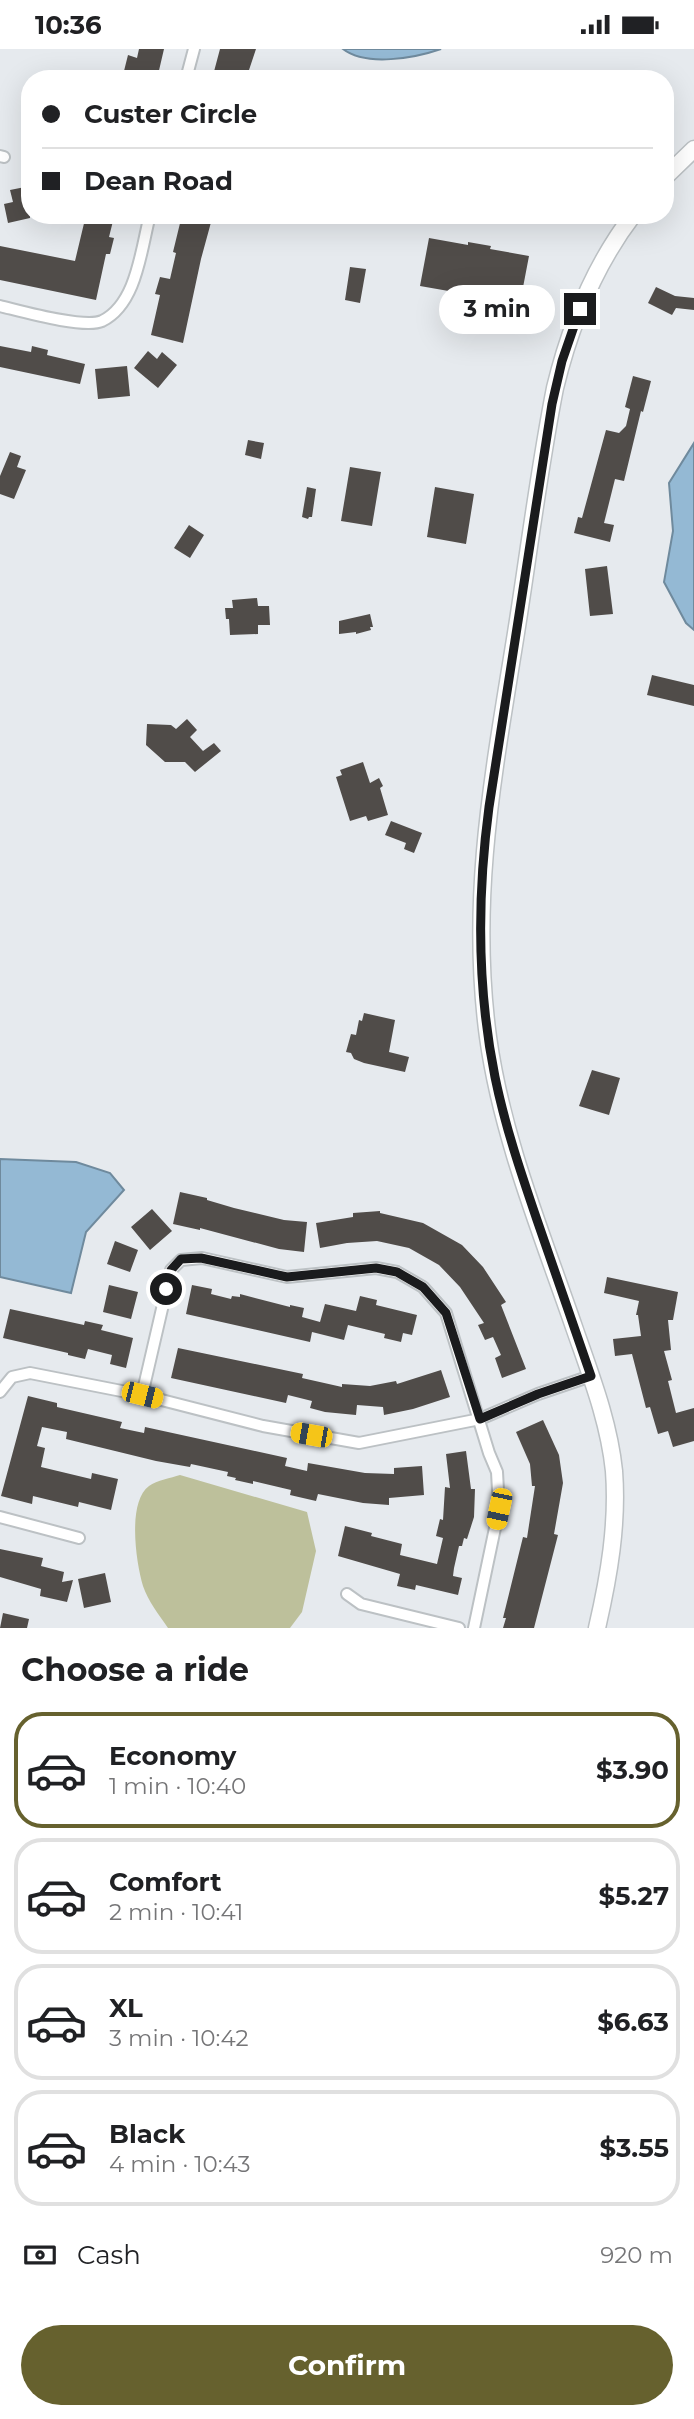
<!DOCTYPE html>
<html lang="en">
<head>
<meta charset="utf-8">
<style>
  body { margin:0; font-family:Montserrat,sans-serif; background:#f2f2f2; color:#202124; height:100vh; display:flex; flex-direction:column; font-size:26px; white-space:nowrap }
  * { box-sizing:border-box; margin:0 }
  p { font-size:23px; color:#757577 }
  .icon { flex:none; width:38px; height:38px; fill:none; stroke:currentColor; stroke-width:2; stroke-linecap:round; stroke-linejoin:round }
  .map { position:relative; height:1579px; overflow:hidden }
  .side { display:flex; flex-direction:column; background:#fff; flex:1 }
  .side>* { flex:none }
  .top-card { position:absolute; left:21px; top:21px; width:653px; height:154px; border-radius:28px; box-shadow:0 7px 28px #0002; display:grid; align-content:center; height:154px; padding:0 21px; background:#fff }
  .end { position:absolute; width:32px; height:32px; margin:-16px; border:9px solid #1a1b1d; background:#fff; box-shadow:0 0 0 4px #fff }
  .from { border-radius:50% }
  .bubble { position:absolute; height:49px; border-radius:24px; background:#fff; box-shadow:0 7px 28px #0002; font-size:23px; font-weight:700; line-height:49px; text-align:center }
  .car { position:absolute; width:21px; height:42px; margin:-21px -10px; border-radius:9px; box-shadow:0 0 5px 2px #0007; background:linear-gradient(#f5c518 24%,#345 0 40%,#f5c518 0 76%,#345 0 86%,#f5c518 0) }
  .top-card b { display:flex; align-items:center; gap:24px; height:66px; font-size:26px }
  .top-card b+b { border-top:2px solid #e0e0e0 }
  .top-card i { width:18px; height:18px; background:#202124 }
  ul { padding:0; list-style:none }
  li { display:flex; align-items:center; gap:21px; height:116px; margin:0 14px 10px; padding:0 7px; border:4px solid #e0e0e0; border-radius:28px }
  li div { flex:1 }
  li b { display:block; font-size:26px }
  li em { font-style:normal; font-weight:700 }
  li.current { border-color:#66612e }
  li>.icon { width:63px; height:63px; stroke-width:1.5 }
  h2 { padding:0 21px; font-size:32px; line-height:84px }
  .pay { display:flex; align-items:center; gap:18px; height:77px; padding:0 21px; font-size:26px }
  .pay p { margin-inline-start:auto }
  .action { display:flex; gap:14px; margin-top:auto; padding:14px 21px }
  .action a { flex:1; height:80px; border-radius:42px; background:#66612e; color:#fff; font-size:28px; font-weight:700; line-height:80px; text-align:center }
  .status { display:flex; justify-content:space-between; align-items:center; height:49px; padding:0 35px; background:#fff; direction:ltr }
  .status svg { height:19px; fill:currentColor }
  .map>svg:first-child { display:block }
  .green { fill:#bdc09b }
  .water { fill:#94b9d4; stroke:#6f8a9d; stroke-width:2 }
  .building { fill:#504c49 }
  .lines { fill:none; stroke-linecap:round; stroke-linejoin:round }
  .minor-casing { stroke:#bcc1c4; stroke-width:14 }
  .secondary-casing { stroke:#bcc1c4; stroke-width:19 }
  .minor { stroke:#fff; stroke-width:10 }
  .secondary { stroke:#fff; stroke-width:16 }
  .route { stroke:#1a1b1d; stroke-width:9 }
</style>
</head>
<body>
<div class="status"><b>10:36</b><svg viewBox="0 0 49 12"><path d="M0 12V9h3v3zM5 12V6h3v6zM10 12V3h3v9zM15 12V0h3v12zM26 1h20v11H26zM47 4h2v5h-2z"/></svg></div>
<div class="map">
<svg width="694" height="1579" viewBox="0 0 694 1579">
  <rect width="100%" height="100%" fill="#e6eaee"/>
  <path class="green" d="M 180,1426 L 307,1463 L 316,1502 L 302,1563 L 290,1579 L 168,1579 C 159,1566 148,1552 143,1537 C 136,1514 127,1453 149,1437 C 157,1431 171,1429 180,1426 Z"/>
  <path class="water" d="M 343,0 L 441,0 C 415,9 366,18 343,0 Z
    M 694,394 L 694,581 L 686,574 L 664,533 L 673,482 L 669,434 Z
    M 0,1110 L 76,1113 L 110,1124 L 124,1141 L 86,1183 L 71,1244 L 0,1228 Z"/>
  <path class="building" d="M 139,0 L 164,0 L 157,30 L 122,30 L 128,6 L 137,9 Z
    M 220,0 L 256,0 L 246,30 L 212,30 Z
    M 30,137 L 30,169 L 8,174 L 4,155 L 13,153 L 10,141 Z
    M 86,166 L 113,172 L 109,188 L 114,189 L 110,205 L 106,205 L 96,251 L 0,231 L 0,197 L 75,212 Z
    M 182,166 L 213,166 L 201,210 L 183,294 L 151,286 L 160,246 L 155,245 L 160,228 L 170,230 L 176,204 L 173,203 Z
    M 429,189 L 468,196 L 468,193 L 491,197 L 490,200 L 529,207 L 520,254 L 482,247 L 481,251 L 460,247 L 460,244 L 420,237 Z
    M 350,218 L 366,220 L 360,254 L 345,251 Z
    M 656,238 L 675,247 L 694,249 L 694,261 L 676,259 L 672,266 L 648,254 Z
    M 0,297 L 31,303 L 32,297 L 48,301 L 47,306 L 85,315 L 80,335 L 0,318 Z
    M 148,302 L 157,310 L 162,303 L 177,316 L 158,339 L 134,319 Z
    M 127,317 L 130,347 L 98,350 L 95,320 Z
    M 633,327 L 651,332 L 643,363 L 641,362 L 624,432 L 615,430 L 604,474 L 614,476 L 610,493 L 574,484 L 578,468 L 582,469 L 606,381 L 619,384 L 626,377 L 630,360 L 625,358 Z
    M 248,391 L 264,394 L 261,410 L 245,406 Z
    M 10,403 L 21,407 L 17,418 L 26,421 L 14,450 L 0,445 L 0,427 Z
    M 350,418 L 381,423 L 372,477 L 341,472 Z
    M 307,438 L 316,440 L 312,468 L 309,468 L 308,470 L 302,468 Z
    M 435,438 L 474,445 L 466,495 L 427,488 Z
    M 189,476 L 204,486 L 190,509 L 174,499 Z
    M 607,517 L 613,565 L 590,567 L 585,520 Z
    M 257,549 L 258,557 L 269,557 L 270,576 L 258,576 L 258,585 L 230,586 L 229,570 L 226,570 L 225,559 L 233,559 L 232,551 Z
    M 370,565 L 373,578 L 370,578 L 371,581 L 356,585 L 356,583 L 339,585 L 339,572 Z
    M 652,626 L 694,636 L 694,657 L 647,646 Z
    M 187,670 L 197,681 L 190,688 L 203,702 L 214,694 L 221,702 L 195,723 L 185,713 L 165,713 L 146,696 L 147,675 L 171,676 L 176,680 Z
    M 363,713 L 370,734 L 379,729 L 383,737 L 380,739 L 388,766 L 368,772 L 366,767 L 350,772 L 336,728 L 342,726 L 340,721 Z
    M 391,772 L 422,784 L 414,804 L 404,800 L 406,794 L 385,786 Z
    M 364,964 L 395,971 L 389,1003 L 409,1008 L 405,1023 L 364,1014 L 354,1010 L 351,1004 L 346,1003 L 351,985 L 356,986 L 359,971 L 362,972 Z
    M 592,1021 L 620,1029 L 609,1066 L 579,1057 Z
    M 180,1143 L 207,1149 L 207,1151 L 234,1159 L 284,1171 L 307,1173 L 304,1203 L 279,1200 L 200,1179 L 200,1181 L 173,1175 Z
    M 152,1160 L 172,1182 L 150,1201 L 131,1178 Z
    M 380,1162 L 380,1164 L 423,1174 L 462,1196 L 483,1218 L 506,1253 L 501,1256 L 526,1320 L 502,1329 L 495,1309 L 501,1306 L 493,1288 L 485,1291 L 478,1276 L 484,1274 L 460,1238 L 439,1216 L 409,1199 L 377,1192 L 347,1194 L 320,1199 L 316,1174 L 353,1168 L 353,1164 Z
    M 115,1192 L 138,1201 L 130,1223 L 107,1215 Z
    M 607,1228 L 678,1243 L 673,1271 L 668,1271 L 671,1301 L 664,1302 L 672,1331 L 668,1332 L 676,1364 L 694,1359 L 694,1392 L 673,1398 L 668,1382 L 658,1385 L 650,1358 L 646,1359 L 632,1305 L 615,1307 L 613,1290 L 641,1287 L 638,1266 L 636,1266 L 639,1252 L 604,1244 Z
    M 109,1236 L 138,1243 L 131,1270 L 103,1263 Z
    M 192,1236 L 212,1240 L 211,1245 L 231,1250 L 232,1247 L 240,1248 L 240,1245 L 290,1258 L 290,1256 L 304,1259 L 302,1268 L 320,1273 L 325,1255 L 356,1262 L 360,1247 L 377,1251 L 376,1256 L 417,1266 L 412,1286 L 403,1284 L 401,1293 L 384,1289 L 385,1285 L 348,1276 L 344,1291 L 312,1283 L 310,1293 L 186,1265 Z
    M 10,1260 L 84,1276 L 85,1272 L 103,1276 L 101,1281 L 133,1289 L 126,1319 L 110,1315 L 112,1306 L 88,1300 L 85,1310 L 68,1306 L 68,1304 L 3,1289 Z
    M 178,1299 L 303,1325 L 302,1329 L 342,1338 L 342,1335 L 370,1337 L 396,1332 L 397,1335 L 441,1321 L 450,1348 L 413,1360 L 384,1366 L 383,1358 L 357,1356 L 356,1366 L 325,1363 L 310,1359 L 312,1352 L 288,1346 L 286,1354 L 171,1329 Z
    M 28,1347 L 57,1354 L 57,1358 L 122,1373 L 120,1379 L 144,1384 L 145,1378 L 287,1409 L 285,1417 L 307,1422 L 308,1414 L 365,1424 L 394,1425 L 394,1419 L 422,1417 L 424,1446 L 389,1449 L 389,1456 L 363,1454 L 318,1445 L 316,1452 L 290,1446 L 291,1441 L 253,1432 L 253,1435 L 235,1431 L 236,1429 L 227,1427 L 228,1423 L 191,1415 L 190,1418 L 156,1412 L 66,1390 L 67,1383 L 42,1378 L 37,1397 L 45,1399 L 41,1418 L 91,1430 L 92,1424 L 118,1430 L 111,1461 L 79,1453 L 78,1458 L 33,1447 L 32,1455 L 1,1447 Z
    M 543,1371 L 559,1406 L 563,1434 L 554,1485 L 558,1486 L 534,1579 L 503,1579 L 506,1569 L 503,1569 L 523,1488 L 527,1489 L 535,1437 L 532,1437 L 530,1415 L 516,1383 Z
    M 466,1402 L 471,1440 L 475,1440 L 474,1468 L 467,1490 L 464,1489 L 462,1497 L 459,1497 L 454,1519 L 453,1527 L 462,1529 L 458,1546 L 416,1536 L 415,1541 L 397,1537 L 400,1525 L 338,1507 L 345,1477 L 372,1484 L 371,1487 L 402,1495 L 400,1506 L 437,1515 L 443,1489 L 436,1487 L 440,1470 L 443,1471 L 445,1438 L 450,1439 L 446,1405 Z
    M 0,1500 L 43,1509 L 41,1517 L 64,1523 L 62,1533 L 73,1531 L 67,1553 L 40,1547 L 41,1540 L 0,1528 Z
    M 105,1524 L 111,1553 L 84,1559 L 78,1530 Z
    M 3,1564 L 29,1570 L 27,1579 L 0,1579 Z"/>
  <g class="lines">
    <defs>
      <path id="minor" d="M 186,30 L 194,0
        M 0,107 L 4,108
        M 0,257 C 21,262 84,280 102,272 C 137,255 141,200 150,166
        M 0,1343 L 12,1328 L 30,1324 L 142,1346 L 263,1377 L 359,1394 L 480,1370 L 538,1345 L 591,1327
        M 142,1346 L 171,1221 L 181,1211 L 202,1209 L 287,1228 L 376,1219 L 397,1223 L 423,1238 L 446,1264 L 489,1404 L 497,1423 L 499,1460 L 474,1579
        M 0,1468 L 79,1489
        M 347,1545 L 361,1555 L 459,1579"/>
      <path id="secondary" d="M 665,128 L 694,100
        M 597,1579 C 609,1527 618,1475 614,1422 C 609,1373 591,1327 575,1281 C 542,1185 502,1089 488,988 C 469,847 494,722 516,584 C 529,502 539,420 555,339 C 570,277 594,217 633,166"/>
    </defs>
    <use href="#minor" class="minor-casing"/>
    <use href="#secondary" class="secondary-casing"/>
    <use href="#minor" class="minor"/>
    <use href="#secondary" class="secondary"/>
  </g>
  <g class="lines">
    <path class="route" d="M 166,1240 L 171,1221 L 181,1210 L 201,1209 L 287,1228 L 376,1219 L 397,1223 L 423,1238 L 446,1264 L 480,1370 L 538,1345 L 591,1327 C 573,1275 555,1223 537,1171 C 521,1124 505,1077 495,1028 C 477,939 477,848 489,758 L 552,355 L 562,312 L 580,260"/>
  </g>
</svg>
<i class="end from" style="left:166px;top:1240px"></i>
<i class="end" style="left:580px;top:260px"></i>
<div class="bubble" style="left:439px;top:236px;width:116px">3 min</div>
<i class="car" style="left:142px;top:1346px;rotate:104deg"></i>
<i class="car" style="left:311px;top:1386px;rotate:280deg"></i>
<i class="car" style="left:499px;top:1460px;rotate:192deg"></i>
<div class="top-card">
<b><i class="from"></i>Custer Circle</b>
<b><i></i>Dean Road</b>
</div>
</div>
<section class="side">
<h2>Choose a ride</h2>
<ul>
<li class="current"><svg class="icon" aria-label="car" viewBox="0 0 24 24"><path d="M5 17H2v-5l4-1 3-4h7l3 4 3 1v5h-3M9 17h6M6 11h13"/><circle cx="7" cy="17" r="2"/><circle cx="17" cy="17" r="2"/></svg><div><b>Economy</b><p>1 min · 10:40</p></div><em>$3.90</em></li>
<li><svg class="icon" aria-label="car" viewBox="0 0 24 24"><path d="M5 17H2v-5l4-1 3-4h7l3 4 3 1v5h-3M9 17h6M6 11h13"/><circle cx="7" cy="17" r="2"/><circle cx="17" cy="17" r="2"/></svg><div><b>Comfort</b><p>2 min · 10:41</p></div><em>$5.27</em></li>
<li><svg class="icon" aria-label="car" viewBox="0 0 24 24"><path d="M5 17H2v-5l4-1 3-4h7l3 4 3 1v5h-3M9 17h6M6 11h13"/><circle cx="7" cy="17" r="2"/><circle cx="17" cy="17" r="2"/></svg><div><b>XL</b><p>3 min · 10:42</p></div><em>$6.63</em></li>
<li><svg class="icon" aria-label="car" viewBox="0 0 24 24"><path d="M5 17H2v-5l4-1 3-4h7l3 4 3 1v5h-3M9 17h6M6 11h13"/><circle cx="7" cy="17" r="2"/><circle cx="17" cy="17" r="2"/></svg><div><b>Black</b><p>4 min · 10:43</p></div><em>$3.55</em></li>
</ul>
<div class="pay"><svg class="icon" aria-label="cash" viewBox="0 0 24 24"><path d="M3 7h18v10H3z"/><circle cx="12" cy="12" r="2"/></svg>Cash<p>920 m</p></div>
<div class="action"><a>Confirm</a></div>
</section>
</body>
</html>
